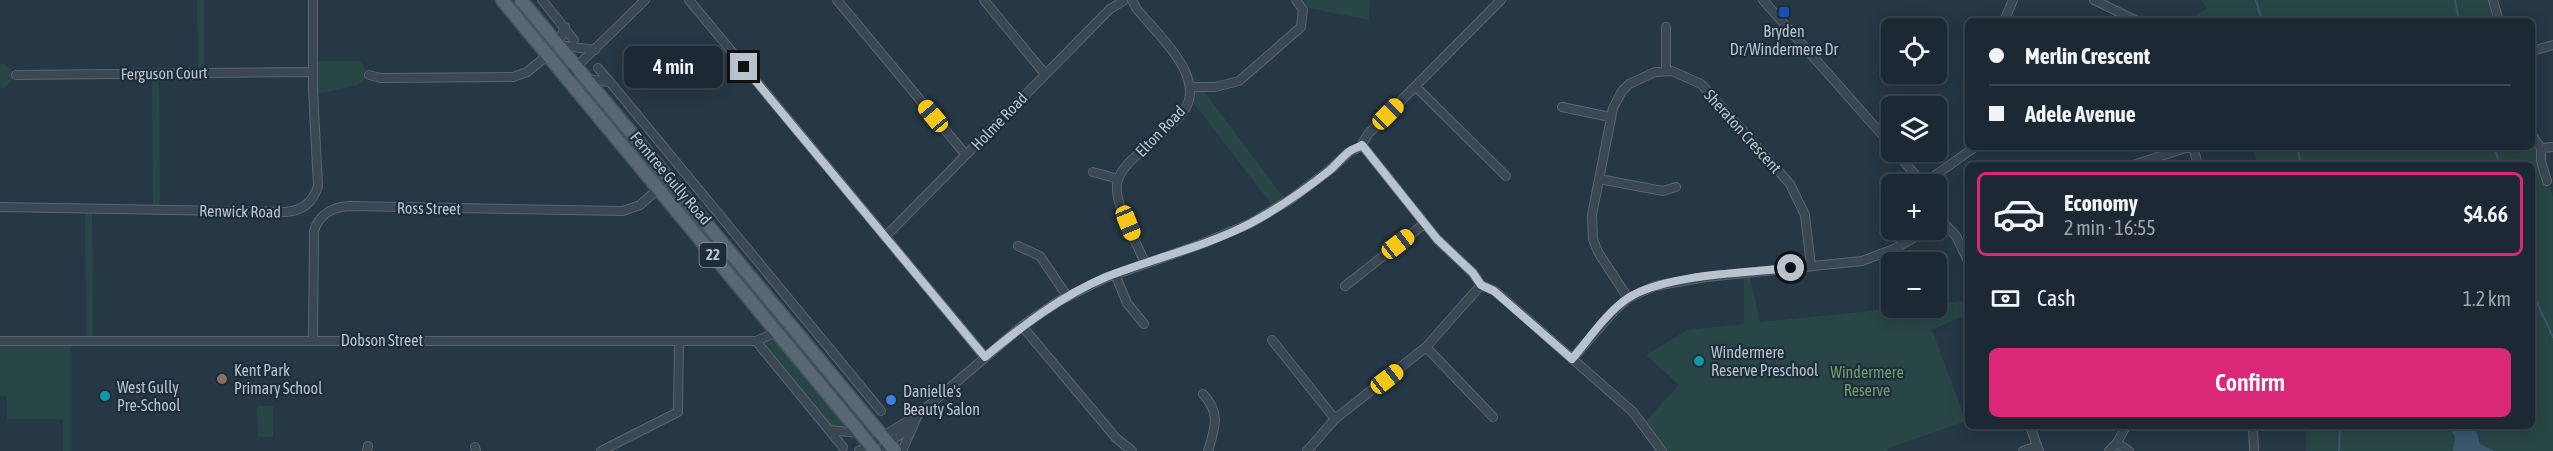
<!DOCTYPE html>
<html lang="en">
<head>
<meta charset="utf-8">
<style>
  body { margin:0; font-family:"Asap Condensed",sans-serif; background:#25313c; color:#f1f3f6; height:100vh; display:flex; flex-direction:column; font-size:22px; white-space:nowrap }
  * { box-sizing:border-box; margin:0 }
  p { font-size:20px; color:#a0a6ac }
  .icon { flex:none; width:33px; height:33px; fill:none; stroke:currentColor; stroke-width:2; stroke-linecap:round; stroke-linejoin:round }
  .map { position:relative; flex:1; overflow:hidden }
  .details { position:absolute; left:1965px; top:162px; width:570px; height:267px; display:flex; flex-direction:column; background:#1c2934; border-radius:9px; box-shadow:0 3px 15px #0003,0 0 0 2px #3a454f }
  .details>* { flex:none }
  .top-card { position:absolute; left:1965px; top:18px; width:570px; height:132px; border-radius:9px; box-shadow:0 3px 15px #0003,0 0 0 2px #3a454f; display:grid; align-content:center; height:132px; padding:0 24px; background:#1c2934 }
  .controls { position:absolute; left:1881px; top:18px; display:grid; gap:12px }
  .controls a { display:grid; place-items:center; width:66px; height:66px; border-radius:9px; background:#1c2934; box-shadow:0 3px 15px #0003,0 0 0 2px #3a454f; font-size:30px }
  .end { position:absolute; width:27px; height:27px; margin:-14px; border:8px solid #b8c3cd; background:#111; box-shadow:0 0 0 3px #111 }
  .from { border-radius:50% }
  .bubble { position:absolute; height:42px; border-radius:9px; background:#1c2934; box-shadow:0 3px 15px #0003,0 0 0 2px #3a454f; font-size:20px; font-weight:600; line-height:42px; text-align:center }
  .car { position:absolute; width:18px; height:36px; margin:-18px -9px; border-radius:8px; box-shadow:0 0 4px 2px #0007; background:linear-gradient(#f5c518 24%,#345 0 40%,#f5c518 0 76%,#345 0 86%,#f5c518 0) }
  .top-card b { display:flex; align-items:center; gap:21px; height:57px; font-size:22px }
  .top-card b+b { border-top:2px solid #3a454f }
  .top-card i { width:15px; height:15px; background:#f1f3f6 }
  ul { padding:10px 0 0; list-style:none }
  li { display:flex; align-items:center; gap:18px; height:84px; margin:0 12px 9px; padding:0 12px; border:3px solid transparent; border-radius:9px }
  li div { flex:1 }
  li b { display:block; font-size:22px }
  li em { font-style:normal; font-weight:600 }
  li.selected { border-color:#db2777 }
  li>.icon { width:54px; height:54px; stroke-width:1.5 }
  .pay { display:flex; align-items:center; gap:15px; height:66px; padding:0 24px; font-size:22px }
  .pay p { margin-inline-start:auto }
  .action { display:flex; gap:12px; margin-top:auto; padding:12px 24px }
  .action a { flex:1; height:69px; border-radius:9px; background:#db2777; color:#fff; font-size:24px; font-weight:600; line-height:69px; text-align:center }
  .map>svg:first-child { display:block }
  .green { fill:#284645 }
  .water { fill:#3b576e }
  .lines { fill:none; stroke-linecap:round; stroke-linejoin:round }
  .stream { stroke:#3b576e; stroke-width:2 }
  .street-casing { stroke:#596671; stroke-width:10 }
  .primary-casing { stroke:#475460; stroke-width:15 }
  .street { stroke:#3b4854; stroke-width:8 }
  .primary { stroke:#596874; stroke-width:12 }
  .route { stroke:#b8c3cd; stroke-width:8 }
  .transit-dot { fill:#1a4fb4; stroke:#1f2d3a; stroke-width:2 }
  .culture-dot { fill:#0f9aa8; stroke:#1f2d3a; stroke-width:2 }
  .education-dot { fill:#8d6e63; stroke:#1f2d3a; stroke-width:2 }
  .shop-dot { fill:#3f7fe0; stroke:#1f2d3a; stroke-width:2 }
  .labels { text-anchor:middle; stroke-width:4.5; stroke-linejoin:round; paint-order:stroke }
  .shield { fill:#1f2d3a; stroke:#8a96a1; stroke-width:1.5 }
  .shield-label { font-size:15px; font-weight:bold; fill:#b8c3cd }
  .poi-label { font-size:16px; fill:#b8c3cd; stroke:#1f2d3a; text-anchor:start }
  .street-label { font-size:16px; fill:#b8c3cd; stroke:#1f2d3a }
  .park-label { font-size:16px; fill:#6e9f73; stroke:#1f2d3a }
</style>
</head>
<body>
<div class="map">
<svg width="2553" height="451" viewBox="0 0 2553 451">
  <rect width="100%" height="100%" fill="#263745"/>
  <path class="green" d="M 197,0 L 204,0 L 204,72 L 198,72 Z
    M 1296,0 L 1370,0 L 1369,20 L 1302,7 Z
    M 2200,0 L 2493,0 L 2499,21 L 2212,21 L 2210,18 L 2205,21 L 2188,21 L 2207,8 Z
    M 313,61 L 360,61 L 369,75 L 358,85 L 313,95 Z
    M 0,64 L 5,64 L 16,75 L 5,88 L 0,88 Z
    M 152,73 L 159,73 L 160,209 L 153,208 Z
    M 1190,87 L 1201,87 L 1287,202 L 1275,209 L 1189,97 Z
    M 2532,135 L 2538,146 L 2553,197 L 2553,451 L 2306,451 L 2306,426 L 2532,426 L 2532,165 L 2258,165 L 2253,147 L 2532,147 Z
    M 85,207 L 92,207 L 93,341 L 86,341 Z
    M 1749,272 L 1760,322 L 1901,308 L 1936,308 L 1937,304 L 1968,300 L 1968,314 L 1932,330 L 1966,421 L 1889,448 L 1887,451 L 1662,451 L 1643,424 L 1679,385 L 1646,355 L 1687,330 L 1744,324 L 1744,273 Z
    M 777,332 L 860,433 L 829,430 L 756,341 Z
    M 0,341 L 71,341 L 71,451 L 63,451 L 63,419 L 7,419 L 7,396 L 0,396 Z
    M 257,406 L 273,406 L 273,437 L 258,437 Z"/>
  <path class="water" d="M 2449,426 L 2475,426 L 2480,444 L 2494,451 L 2453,451 L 2455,437 Z"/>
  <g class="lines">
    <path class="stream" d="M 2256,0 L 2262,21
      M 2455,0 L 2459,21
      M 2297,147 L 2301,165
      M 2495,147 L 2499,165
      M 2532,285 L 2533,294 L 2553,337
      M 2339,451 L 2340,426"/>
    <defs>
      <path id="street" d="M 542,0 L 574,40
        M 689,0 L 985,357
        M 837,0 L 966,155
        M 984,0 L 1045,74
        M 1132,0 L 1136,8 C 1156,33 1209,78 1183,112 C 1171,127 1154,139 1140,152 C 1130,162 1118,171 1117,186 C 1115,206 1137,243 1145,263
        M 1763,0 L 1892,146
        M 2094,0 L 2137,21
        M 2493,0 L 2499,21
        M 2004,21 L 2013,0
        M 565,27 L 558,45 L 595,50
        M 2532,51 L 2553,45
        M 598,68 L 610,82
        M 1666,71 L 1666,27
        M 16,75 L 313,72
        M 369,75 L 381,78 L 513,77 L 527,72 L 548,55
        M 566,77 L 645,0
        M 587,79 L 610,82 L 881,411
        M 1190,87 L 1215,87 L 1239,81 L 1301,27 L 1303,10 L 1296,0
        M 1416,87 L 1506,176
        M 1562,107 L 1610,117
        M 2532,135 L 2541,148 L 2541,161 L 2547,181
        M 1362,145 L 1437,239 L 1473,273 L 1481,285 L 1495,291 L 1633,412 L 1662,451
        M 2193,147 L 2198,165
        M 2541,148 L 2553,147
        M 1896,152 L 1923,184
        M 2133,165 L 2189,147
        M 1093,172 L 1118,179
        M 1599,179 L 1663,191 L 1676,187
        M 1923,184 L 1975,147
        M 1936,204 L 1943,222 L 1956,236 L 1968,261
        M 0,207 L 285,212 C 302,211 313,203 318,186 L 313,90 L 313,0
        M 885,237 L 1110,9 L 1123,1
        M 1018,246 L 1040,256 L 1067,296
        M 1115,274 L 1127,303 L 1144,324
        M 1345,286 L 1424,224
        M 1628,298 L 1598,252 L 1593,239 L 1592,215 L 1613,108 L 1622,91 L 1629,84 L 1655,72 L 1672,71 L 1701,84 L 1790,184 L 1805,215 L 1811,266
        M 1022,326 L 1116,438 L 1132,451
        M 1272,340 L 1335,419
        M 0,341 L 756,341 L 777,332
        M 313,341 L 314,231 C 319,215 332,207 349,206 L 623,211 L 640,205 L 658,189
        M 756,341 L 829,430 L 860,433
        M 1426,347 L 1493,417
        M 1572,359 L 1616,309 L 1628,298 L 1655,286 L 1706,277 L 1862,261 L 1894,249 L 1928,230
        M 1203,394 C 1221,413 1215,428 1208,451
        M 2030,426 L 2039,451
        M 2253,426 L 2254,451
        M 829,430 L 843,447
        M 2117,443 L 2129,451
        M 475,447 L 476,451
        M 367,451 L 368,446
        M 601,451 L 678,412 L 679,341
        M 859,451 L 919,414 L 1022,326 L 1059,301 L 1105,278 L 1199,245 L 1251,223 L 1291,199 L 1331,169 L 1349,152 L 1360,147 L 1369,133 L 1501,0
        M 880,451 L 914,423 L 918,415
        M 902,451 L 914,424
        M 1307,451 L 1335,419 L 1426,347 L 1481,285
        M 2023,451 L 2037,446
        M 2109,451 L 2117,443 L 2126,426"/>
      <path id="primary" d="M 502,0 L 875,451
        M 521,0 L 895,451"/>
    </defs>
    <use href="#street" class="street-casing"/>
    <use href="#primary" class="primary-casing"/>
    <use href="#street" class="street"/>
    <use href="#primary" class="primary"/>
  </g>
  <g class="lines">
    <path class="route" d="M 744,67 L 985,357 C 1022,326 1061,296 1106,277 C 1154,258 1205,247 1251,223 C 1279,208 1305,190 1330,170 C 1337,164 1343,156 1350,151 C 1354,148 1358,148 1362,145 L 1437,239 L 1473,273 L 1481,285 L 1494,291 L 1572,359 C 1589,339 1606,313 1628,298 C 1666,274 1746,273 1791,268"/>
  </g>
  <rect class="transit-dot" x="1778" y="6" width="12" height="12" rx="3"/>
  <g class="culture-dot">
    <circle cx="1699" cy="361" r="6"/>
    <circle cx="105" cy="396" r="6"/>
  </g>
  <circle class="education-dot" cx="222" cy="379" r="6"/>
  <circle class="shop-dot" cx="891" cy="400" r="6"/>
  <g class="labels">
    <rect class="shield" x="699.5" y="243" width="27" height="24" rx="4.5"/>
    <g class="shield-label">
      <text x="713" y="260">22</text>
    </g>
    <g class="poi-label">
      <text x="1784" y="37" text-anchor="middle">Bryden<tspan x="1784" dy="18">Dr/Windermere Dr</tspan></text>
      <text x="1711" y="358">Windermere<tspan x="1711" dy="18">Reserve Preschool</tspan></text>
      <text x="234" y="376">Kent Park<tspan x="234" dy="18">Primary School</tspan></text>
      <text x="117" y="393">West Gully<tspan x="117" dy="18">Pre-School</tspan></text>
      <text x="903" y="397">Danielle's<tspan x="903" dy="18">Beauty Salon</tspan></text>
    </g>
    <g class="street-label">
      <text transform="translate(164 73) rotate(-1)" y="6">Ferguson Court</text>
      <text transform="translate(999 121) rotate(-46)" y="6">Holme Road</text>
      <text transform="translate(1160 131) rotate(-46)" y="6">Elton Road</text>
      <text transform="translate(1743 131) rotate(48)" y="6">Sheraton Crescent</text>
      <text transform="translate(671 178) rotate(50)" y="6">Ferntree Gully Road</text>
      <text transform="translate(429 208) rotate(1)" y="6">Ross Street</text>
      <text transform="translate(240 211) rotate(1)" y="6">Renwick Road</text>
      <text x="382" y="346">Dobson Street</text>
    </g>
    <g class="park-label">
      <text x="1867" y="378">Windermere<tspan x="1867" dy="18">Reserve</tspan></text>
    </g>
  </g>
</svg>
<div class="controls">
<a><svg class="icon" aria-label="locate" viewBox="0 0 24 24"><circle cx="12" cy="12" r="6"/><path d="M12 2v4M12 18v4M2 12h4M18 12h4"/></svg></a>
<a><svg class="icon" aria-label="layers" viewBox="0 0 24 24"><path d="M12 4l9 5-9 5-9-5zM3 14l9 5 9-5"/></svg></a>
<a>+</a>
<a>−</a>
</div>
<i class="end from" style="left:1791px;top:268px"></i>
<i class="end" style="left:744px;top:67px"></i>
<div class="bubble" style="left:624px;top:46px;width:99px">4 min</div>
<i class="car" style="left:1388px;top:114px;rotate:45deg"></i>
<i class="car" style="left:933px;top:116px;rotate:320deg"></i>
<i class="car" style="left:1128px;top:223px;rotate:158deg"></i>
<i class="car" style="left:1398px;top:244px;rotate:52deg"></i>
<i class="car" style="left:1387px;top:379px;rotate:52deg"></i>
<div class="top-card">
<b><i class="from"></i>Merlin Crescent</b>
<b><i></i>Adele Avenue</b>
</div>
<section class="details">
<ul>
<li class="selected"><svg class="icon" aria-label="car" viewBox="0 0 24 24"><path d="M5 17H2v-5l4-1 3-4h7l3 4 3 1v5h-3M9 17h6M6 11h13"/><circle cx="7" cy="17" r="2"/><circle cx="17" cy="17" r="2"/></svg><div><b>Economy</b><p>2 min · 16:55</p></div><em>$4.66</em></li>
</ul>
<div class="pay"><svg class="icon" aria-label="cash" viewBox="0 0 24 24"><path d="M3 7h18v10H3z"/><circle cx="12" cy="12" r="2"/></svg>Cash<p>1.2 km</p></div>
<div class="action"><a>Confirm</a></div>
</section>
</div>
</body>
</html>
